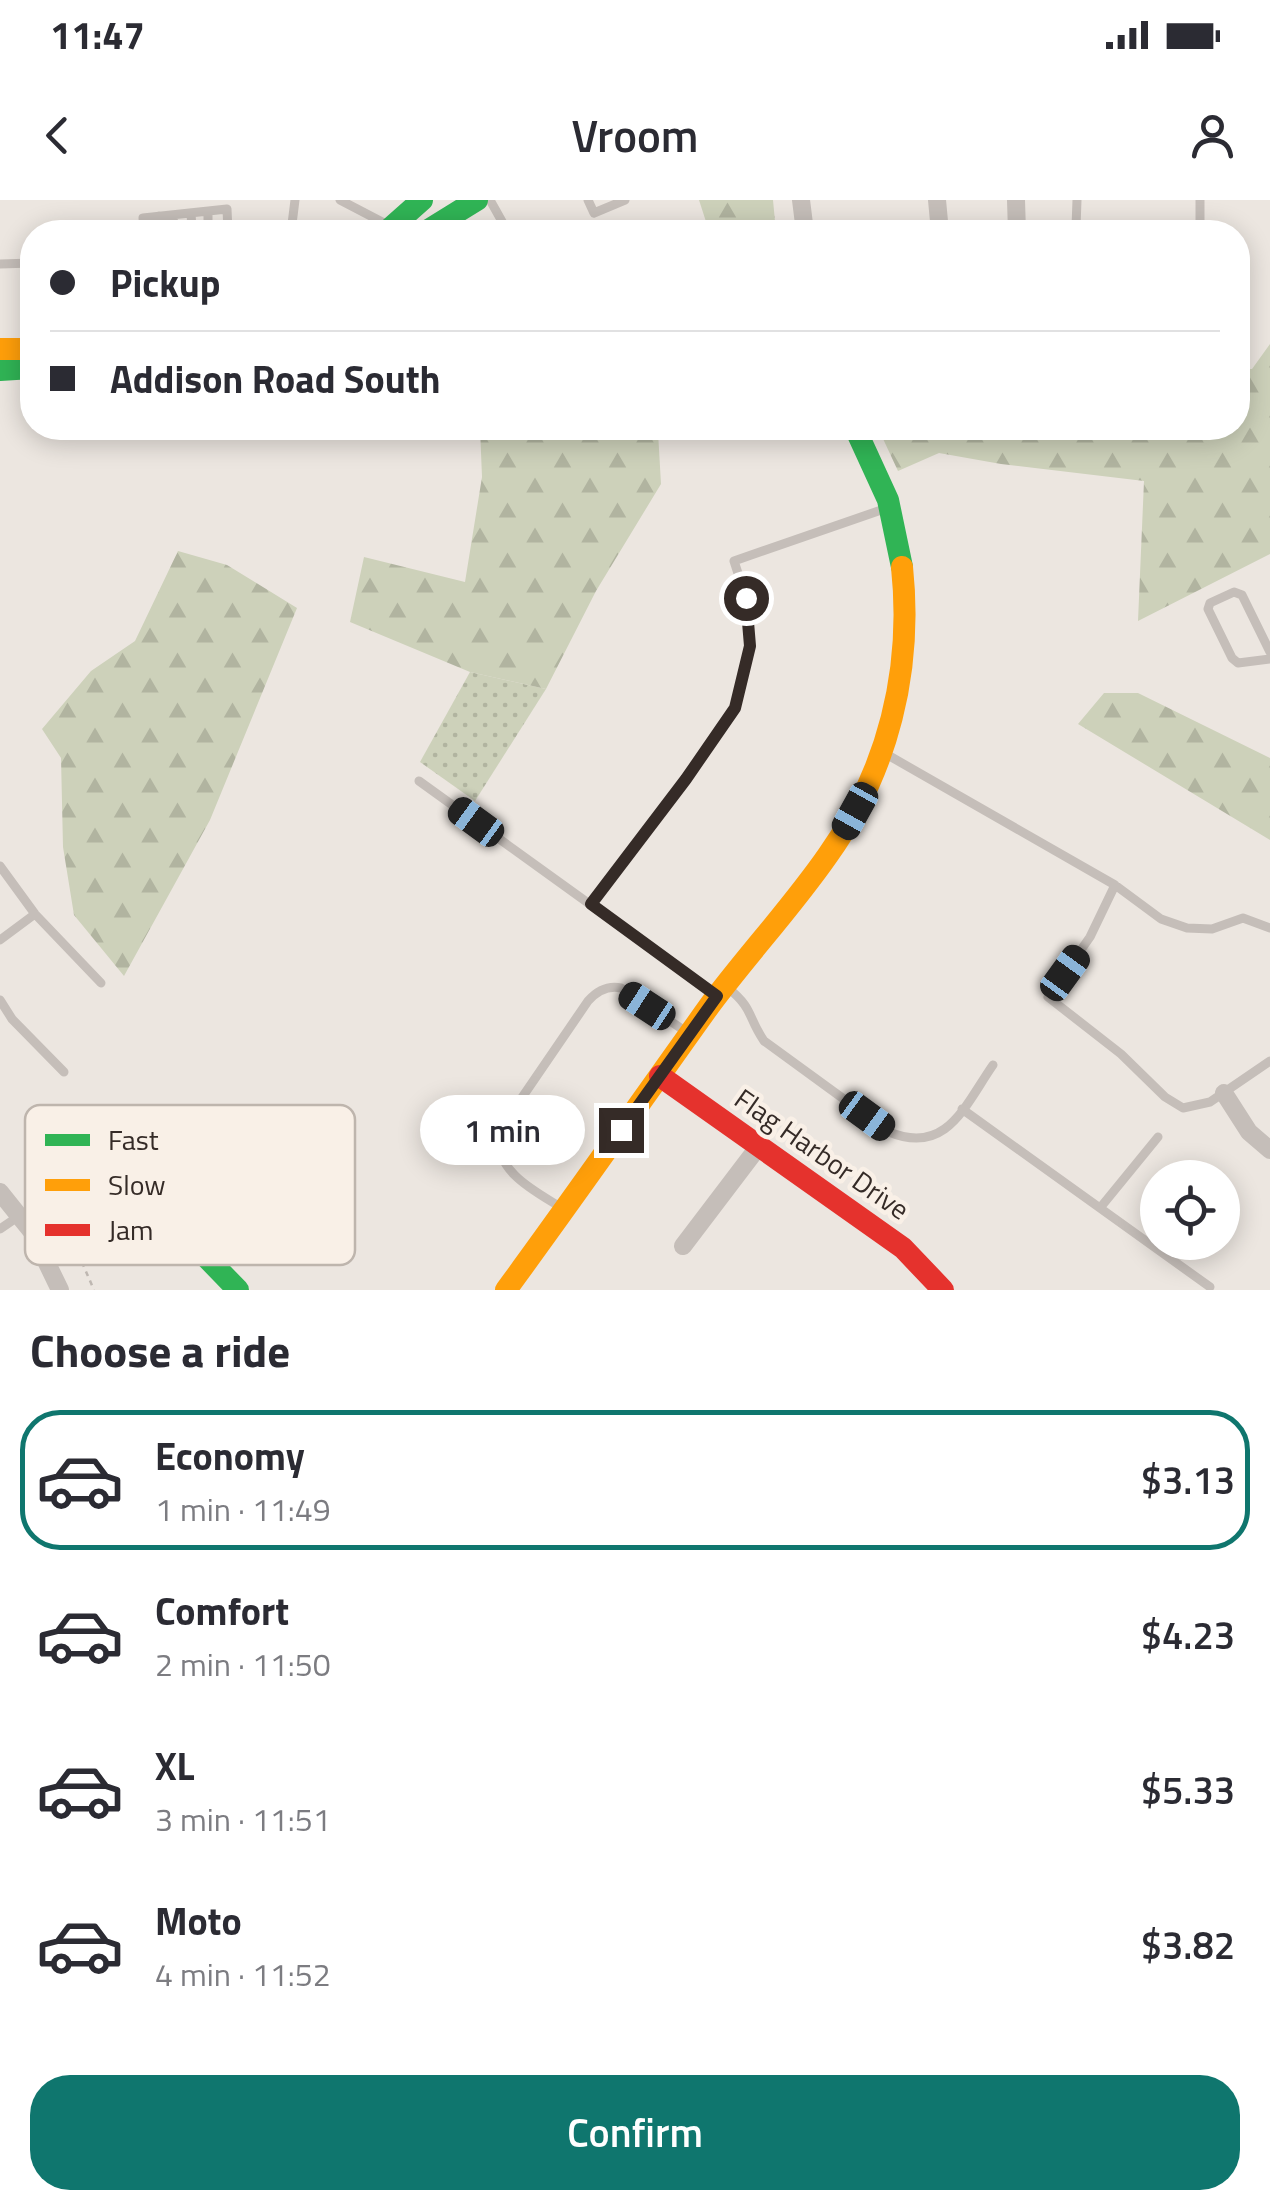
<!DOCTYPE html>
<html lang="en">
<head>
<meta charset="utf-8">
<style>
  body { margin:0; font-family:"Titillium Web",sans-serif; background:#f7f7f7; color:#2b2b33; height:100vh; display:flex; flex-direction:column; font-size:38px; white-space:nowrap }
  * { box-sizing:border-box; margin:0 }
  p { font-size:32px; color:#7c7c81 }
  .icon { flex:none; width:55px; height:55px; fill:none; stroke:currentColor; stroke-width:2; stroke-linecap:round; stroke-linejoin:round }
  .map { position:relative; height:1090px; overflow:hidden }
  .details { display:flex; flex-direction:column; background:#fff; flex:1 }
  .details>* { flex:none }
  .banner { position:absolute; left:20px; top:20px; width:1230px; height:220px; border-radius:40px; box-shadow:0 5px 25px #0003; display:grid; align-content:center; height:220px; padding:0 30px; background:#fff }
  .tools { position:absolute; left:1140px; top:960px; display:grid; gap:20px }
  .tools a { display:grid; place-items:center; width:100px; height:100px; border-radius:50%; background:#fff; box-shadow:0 5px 25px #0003; font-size:50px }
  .end { position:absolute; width:45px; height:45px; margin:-22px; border:12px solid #352b27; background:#fff; box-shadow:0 0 0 5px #fff }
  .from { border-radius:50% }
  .bubble { position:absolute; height:70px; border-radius:35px; background:#fff; box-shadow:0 5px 25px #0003; font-size:32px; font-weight:600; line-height:70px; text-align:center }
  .car { position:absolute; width:30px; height:60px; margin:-30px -15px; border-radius:12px; box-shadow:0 0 8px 2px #0007; background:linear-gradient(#222 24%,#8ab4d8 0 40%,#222 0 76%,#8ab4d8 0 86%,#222 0) }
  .banner b { display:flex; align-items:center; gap:35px; height:95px; font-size:38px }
  .banner b+b { border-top:2px solid #e1e1e2 }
  .banner i { width:25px; height:25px; background:#2b2b33 }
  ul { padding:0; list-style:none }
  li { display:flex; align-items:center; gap:30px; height:140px; margin:0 20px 15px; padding:0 10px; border:5px solid transparent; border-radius:40px }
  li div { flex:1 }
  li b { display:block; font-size:38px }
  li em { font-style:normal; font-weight:600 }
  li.selected { border-color:#0f766e }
  li>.icon { width:90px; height:90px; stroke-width:1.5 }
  h2 { padding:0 30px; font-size:45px; line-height:120px }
  .cta { display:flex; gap:20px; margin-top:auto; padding:20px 30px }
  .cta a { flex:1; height:115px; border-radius:40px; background:#0f766e; color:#fff; font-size:40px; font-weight:600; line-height:115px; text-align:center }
  .status { display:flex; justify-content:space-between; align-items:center; height:70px; padding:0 50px; background:#fff; direction:ltr }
  .status svg { height:28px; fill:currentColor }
  header { display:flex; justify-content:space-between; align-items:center; height:130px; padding:0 30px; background:#fff; font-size:45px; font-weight:600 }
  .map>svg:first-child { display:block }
  .grass { fill:url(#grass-dots) }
  .forest { fill:url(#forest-firs) }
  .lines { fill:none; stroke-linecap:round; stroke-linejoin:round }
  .path { stroke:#beb7b1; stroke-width:2.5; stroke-dasharray:5 5; stroke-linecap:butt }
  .lane { stroke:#c5beb9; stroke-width:9 }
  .street { stroke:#c5beb9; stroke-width:18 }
  .fast { stroke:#30b455; stroke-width:22 }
  .slow { stroke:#ff9f0a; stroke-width:22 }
  .jam { stroke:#e5322d; stroke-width:22 }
  .route { stroke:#352b27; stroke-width:12 }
  .labels { text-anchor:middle; stroke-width:9; stroke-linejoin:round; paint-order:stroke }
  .street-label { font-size:28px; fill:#352b27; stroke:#f9f0e7 }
  .key { fill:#f9f0e7; stroke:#beb5ad; stroke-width:2.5 }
  .key-label { font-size:28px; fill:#352b27 }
</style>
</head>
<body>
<div class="status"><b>11:47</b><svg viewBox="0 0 49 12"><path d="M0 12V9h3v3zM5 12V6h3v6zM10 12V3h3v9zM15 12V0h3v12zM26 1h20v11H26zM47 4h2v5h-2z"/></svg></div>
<header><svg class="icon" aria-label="back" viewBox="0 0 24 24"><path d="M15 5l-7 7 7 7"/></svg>Vroom<svg class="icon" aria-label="person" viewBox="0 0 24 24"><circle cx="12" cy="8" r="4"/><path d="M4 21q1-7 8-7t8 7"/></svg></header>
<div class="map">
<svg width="1270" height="1090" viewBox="0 0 1270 1090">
  <defs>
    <pattern id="grass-dots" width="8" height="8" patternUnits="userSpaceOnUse" patternTransform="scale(2.5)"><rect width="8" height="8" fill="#cdd1ba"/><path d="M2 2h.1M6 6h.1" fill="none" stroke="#b1b4a0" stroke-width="1.8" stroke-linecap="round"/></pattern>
    <pattern id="forest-firs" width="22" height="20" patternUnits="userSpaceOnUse" patternTransform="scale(2.5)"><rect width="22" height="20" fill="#cdd1ba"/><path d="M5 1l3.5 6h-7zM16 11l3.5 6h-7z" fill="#b1b4a0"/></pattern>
  </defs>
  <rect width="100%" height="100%" fill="#ece6e0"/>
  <path class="grass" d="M 470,472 L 546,489 L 475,601 L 420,562 Z"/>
  <path class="forest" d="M 699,0 L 773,0 L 776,32 L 609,32 L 709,31 Z
    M 1270,144 L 1270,354 L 1138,421 L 1144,281 L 1001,264 L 939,253 L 898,271 L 878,228 L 1238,228 L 1238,169 L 1252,169 Z
    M 480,228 L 663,228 L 658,232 L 661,284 L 596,391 L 546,489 L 470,472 L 350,422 L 364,357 L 465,382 L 482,277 Z
    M 178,351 L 227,365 L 297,408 L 210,620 L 124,776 L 74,715 L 63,647 L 61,558 L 42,529 L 91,471 L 135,441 Z
    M 1104,493 L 1138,493 L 1270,558 L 1270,640 L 1078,524 Z"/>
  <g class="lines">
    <path class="path" d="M 50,1030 L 63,1031 L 74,1044 L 94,1090"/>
    <path class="lane" d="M 340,0 L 386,24
      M 490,0 L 508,32
      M 588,0 L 594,13 L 625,0
      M 1200,0 L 1200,32
      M 208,11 L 208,29
      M 191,13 L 192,29
      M 173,15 L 174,31
      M 159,16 L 160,31
      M 144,32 L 143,18 L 227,9 L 228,32
      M 291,32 L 295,0
      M 1070,32 L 1076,27 L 1077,0
      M 0,64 L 32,63
      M 1270,452 L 1242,395 L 1234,392 L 1210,403 L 1208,409 L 1232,458 L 1238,463 L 1270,459
      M 886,554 L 1115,685 L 1161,719 L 1187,728 L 1212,729 L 1243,718 L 1270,728
      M 419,581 L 713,793
      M 0,666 L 35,714 L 101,783
      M 1115,685 L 1090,737 L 1048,797 L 1121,854 L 1165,897 L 1183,908 L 1210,902 L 1270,861
      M 591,703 L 686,579 L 735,507 L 750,446 L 746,398 L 734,361 L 887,308
      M 0,740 L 35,714
      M 728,788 C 754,809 747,816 764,841 L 889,932 C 947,956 965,905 993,865
      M 0,800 L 12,819 L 64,872
      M 962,909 L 1210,1087
      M 562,1008 C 533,990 497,973 497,934 L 588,801 C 597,791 607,785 621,788 L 688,833
      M 1100,1008 L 1158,937
      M 0,1029 L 19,1016"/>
    <path class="street" d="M 801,0 L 805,32
      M 937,0 L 940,32
      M 1016,0 L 1017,32
      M 1224,893 L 1249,932 L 1270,950
      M 0,992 L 32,1032 L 60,1090
      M 683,1046 L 759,946"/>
    <path class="fast" d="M 386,32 L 422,0
      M 425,32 L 477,0
      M 0,170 L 32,168
      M 855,228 L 888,300 L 902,367
      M 148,997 L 238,1090"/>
    <path class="slow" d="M 0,149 L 32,149
      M 506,1090 C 575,996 642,900 710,805 C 748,754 792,707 828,655 C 888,571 913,470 902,367"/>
    <path class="jam" d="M 660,876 L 903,1048 L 943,1090"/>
  </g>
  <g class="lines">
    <path class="route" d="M 621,930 L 717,796 L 591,704 L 686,579 L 735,508 L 750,446 L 746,398"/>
  </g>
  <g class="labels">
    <g class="street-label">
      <text transform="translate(822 954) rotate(35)" y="10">Flag Harbor Drive</text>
    </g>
  </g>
  <rect x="25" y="905" width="330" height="160" rx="15" class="key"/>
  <rect x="45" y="934" width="45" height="12" fill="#30b455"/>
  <rect x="45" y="979" width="45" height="12" fill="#ff9f0a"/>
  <rect x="45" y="1024" width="45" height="12" fill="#e5322d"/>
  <g class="key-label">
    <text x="108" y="950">Fast</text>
    <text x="108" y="995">Slow</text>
    <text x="108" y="1040">Jam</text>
  </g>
</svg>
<div class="tools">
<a><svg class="icon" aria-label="locate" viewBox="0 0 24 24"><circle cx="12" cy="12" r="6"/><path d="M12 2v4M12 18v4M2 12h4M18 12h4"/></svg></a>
</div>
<i class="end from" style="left:746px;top:398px"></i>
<i class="end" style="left:621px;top:930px"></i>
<div class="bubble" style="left:420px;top:895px;width:165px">1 min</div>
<i class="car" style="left:855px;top:611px;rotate:209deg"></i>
<i class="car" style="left:476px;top:622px;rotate:306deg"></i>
<i class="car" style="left:1065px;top:773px;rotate:36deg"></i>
<i class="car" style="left:647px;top:806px;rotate:303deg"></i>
<i class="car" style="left:867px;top:916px;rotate:126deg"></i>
<div class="banner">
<b><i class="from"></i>Pickup</b>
<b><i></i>Addison Road South</b>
</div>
</div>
<section class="details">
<h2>Choose a ride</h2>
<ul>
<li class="selected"><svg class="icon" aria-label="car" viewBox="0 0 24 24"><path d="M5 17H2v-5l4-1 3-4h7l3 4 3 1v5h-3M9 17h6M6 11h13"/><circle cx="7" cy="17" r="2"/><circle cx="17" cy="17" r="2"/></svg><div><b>Economy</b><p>1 min · 11:49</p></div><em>$3.13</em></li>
<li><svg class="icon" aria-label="car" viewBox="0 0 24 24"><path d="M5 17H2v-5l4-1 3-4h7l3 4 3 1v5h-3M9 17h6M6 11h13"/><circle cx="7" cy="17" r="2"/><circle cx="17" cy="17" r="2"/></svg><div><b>Comfort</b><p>2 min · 11:50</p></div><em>$4.23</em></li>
<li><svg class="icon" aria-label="car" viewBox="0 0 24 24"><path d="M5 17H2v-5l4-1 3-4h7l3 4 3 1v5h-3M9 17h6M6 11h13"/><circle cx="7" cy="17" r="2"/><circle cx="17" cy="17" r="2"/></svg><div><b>XL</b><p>3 min · 11:51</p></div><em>$5.33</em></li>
<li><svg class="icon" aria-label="car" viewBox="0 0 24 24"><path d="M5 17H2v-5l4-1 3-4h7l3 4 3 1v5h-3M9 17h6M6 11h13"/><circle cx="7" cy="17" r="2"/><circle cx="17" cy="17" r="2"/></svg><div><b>Moto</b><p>4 min · 11:52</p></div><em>$3.82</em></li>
</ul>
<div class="cta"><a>Confirm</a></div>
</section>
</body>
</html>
